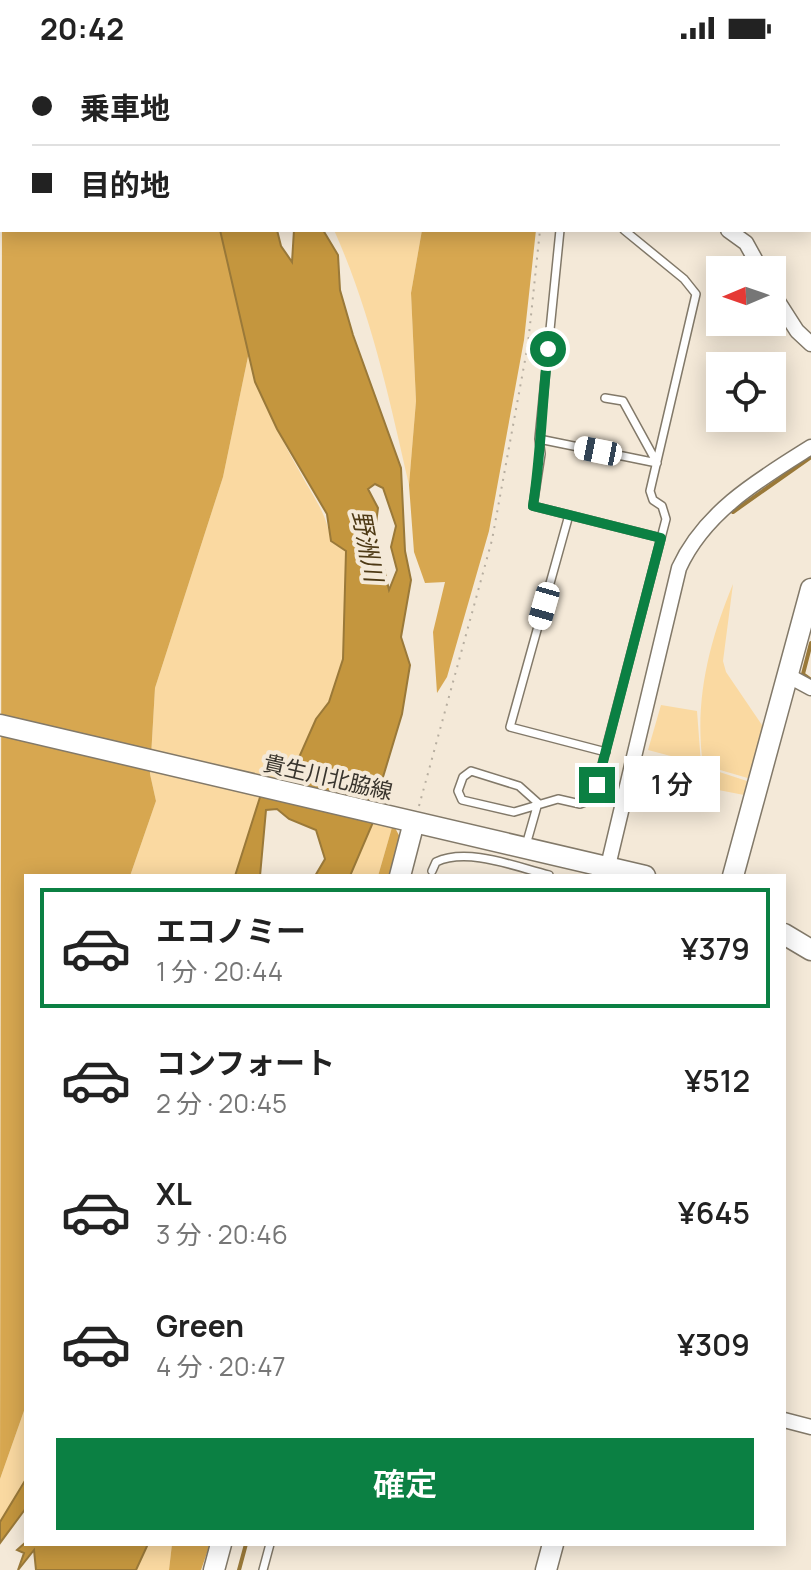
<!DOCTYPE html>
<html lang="ja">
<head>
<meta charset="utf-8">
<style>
  body { margin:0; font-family:Manrope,"Noto Sans JP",sans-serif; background:#f6f6f6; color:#222; height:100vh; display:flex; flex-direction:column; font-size:30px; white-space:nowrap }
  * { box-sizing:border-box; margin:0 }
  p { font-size:26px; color:#767676 }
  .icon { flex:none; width:44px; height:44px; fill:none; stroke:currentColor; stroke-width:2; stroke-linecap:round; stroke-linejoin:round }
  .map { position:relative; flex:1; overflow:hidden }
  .drawer { position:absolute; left:24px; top:818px; width:762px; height:672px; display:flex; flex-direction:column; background:#fff; border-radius:0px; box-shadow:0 4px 20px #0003 }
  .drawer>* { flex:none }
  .hud { position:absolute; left:0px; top:0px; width:812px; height:176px; box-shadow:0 4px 20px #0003; display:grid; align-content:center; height:176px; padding:0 32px; background:#fff }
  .needle { width:52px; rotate:268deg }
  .fabs { position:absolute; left:706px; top:200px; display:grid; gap:16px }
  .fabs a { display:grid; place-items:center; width:80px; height:80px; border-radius:0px; background:#fff; box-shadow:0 4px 20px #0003; font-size:40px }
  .end { position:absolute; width:36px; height:36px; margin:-18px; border:10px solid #0b8043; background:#fff; box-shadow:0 0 0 4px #fff }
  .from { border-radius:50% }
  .bubble { position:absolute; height:56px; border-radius:0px; background:#fff; box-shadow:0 4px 20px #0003; font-size:26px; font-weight:600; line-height:56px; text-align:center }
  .car { position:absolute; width:24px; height:48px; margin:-24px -12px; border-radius:10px; box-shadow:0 0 6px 2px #0007; background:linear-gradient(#fff 24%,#345 0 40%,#fff 0 76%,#345 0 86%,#fff 0) }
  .hud b { display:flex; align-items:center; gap:28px; height:76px; font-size:30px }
  .hud b+b { border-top:2px solid #e0e0e0 }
  .hud i { width:20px; height:20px; background:#222 }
  ul { padding:14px 0 0; list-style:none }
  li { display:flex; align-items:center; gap:24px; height:120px; margin:0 16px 12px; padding:0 16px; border:4px solid transparent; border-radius:0px }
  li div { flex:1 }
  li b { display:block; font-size:30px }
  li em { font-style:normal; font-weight:600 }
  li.current { border-color:#0b8043 }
  li>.icon { width:72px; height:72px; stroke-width:1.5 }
  .action { display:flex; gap:16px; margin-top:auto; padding:16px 32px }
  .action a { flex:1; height:92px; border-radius:0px; background:#0b8043; color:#fff; font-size:32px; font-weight:600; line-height:92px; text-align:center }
  .status { display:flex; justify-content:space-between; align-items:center; height:56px; padding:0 40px; background:#fff; direction:ltr }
  .status svg { height:22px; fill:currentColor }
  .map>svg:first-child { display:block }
  .green { fill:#fad9a1 }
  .forest { fill:#d7a750 }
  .water { fill:#c4963e; stroke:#9a7939; stroke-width:2; fill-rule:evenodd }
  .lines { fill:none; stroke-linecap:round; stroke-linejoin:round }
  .stream { stroke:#9a7939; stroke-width:4 }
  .lane-casing { stroke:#827969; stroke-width:10 }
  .street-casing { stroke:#827969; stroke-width:17 }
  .secondary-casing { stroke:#827969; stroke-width:23 }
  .path { stroke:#b7aea0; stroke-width:2; stroke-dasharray:2 6; stroke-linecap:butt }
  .lane { stroke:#fff; stroke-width:7 }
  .street { stroke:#fff; stroke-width:14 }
  .secondary { stroke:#fff; stroke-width:20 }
  .route { stroke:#0b8043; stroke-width:10 }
  .labels { text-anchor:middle; stroke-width:8; stroke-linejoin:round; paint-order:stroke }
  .street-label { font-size:22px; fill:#38342d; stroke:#f4e9d8 }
  .water-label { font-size:24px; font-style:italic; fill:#4d3914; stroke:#f4e9d8 }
</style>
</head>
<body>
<div class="status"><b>20:42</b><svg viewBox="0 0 49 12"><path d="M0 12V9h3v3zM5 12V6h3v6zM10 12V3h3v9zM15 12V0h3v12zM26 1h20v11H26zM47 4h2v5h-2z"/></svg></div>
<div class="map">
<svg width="811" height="1514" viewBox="0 0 811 1514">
  <rect width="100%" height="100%" fill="#f4e9d8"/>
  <path class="green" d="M 287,0 L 445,0 L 446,2 L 288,2 Z
    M 334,174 L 422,174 L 411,237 L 416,345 L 409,429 C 389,341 371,257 334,174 Z
    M 250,291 C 257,338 278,377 301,418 C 315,444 326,456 331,485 L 346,495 L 343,603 L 329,646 L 316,663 L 293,715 L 261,738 L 235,820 L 130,820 L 156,745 L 150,718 L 155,632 L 223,421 Z
    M 733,528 L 723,605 L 726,616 L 764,672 L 751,723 L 703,709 C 694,645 709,586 733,528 Z
    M 661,649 L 697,655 L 701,708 L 648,694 Z
    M 704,711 L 747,725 L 744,739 L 698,730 L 694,741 L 689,740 L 697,719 L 702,719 Z
    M 372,763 L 393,768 L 378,820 L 350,820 Z
    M 26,1321 L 26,1423 L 0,1466 L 0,1423 L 25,1352 Z
    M 148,1488 L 172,1488 L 169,1514 L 136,1514 Z"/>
  <path class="forest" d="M 37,0 L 178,0 L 179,2 L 35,2 Z
    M 2,152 L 2,174 L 220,174 L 250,291 L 223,421 L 155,632 L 150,718 L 156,745 L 130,820 L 26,820 L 25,1352 L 0,1423 Z
    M 422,174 L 536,174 L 524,284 L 489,475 L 447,621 L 437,637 L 433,576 L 445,526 L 425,527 L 414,496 L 409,429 L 416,345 L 411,237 Z
    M 393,768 L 402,785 L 392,820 L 378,820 Z
    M 172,1488 L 210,1488 L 201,1514 L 169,1514 Z"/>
  <path class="water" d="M 220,174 L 277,174 L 281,190 L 292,206 L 294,174 L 323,174 L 338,199 L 340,234 L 353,279 L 401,412 L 405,495 L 411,524 L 401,581 L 410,609 L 402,658 L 380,731 L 383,743 L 350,820 L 315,820 L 325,803 L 316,774 L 289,763 L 277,753 L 266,754 L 260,820 L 235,820 L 261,738 L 293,715 L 316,663 L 329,646 L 343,603 L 346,495 L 331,485 L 327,458 L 277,373 L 255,326 ZM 375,428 L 383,432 L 396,470 L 391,491 L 397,514 L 389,534 L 375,475 L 378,452 L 368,433 Z
    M 26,1423 L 26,1452 L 0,1487 L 0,1466 Z
    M 26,1486 L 26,1488 L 148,1488 L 136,1514 L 36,1514 L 34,1494 L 18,1514 L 24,1497 L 17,1494 Z"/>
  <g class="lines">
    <path class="stream" d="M 733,456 L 811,401
      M 811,587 L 803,618 L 811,624
      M 239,1514 L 246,1488"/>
    <defs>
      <path id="lane" d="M 560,174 L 539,383 L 541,398 L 533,450 L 661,482
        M 605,342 L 623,345 L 657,407
        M 539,383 L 657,407
        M 569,459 L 510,671 L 606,696
        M 538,747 L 519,730 L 471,715 L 463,721 L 458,735 L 462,744 L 514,756 L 558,743 L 580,748 L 593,743 L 666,463 L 662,450 L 653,444 L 650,435 L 696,238 L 684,223 L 624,174
        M 526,789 L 538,747
        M 432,815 L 436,806 C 468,791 516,811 549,819
        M 263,1514 L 270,1488"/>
      <path id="street" d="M 14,2 L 15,0
        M 560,2 L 560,0
        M 0,49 L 2,49
        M 0,93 L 2,80
        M 728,174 L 746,187 L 761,214
        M 772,236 L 797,275 L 811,288
        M 787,619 L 811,632
        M 608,810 L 679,512 C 705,455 760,423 811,391
        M 784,1364 L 811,1371"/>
      <path id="secondary" d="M 0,669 L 645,820
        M 400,820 L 414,766
        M 733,820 L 811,533
        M 784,878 L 811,894
        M 214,1514 L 221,1488
        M 546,1514 L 553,1488"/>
    </defs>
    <use href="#lane" class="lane-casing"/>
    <use href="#street" class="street-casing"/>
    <use href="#secondary" class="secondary-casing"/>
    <path class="path" d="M 419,750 L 492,484 L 528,288 L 540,174"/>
    <use href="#lane" class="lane"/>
    <use href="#street" class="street"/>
    <use href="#secondary" class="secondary"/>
  </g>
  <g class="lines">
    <path class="route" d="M 548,293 C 542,346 541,398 533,450 L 661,482 L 597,729"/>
  </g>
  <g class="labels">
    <g class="street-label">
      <text transform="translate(328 721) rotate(13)" y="8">貴生川北脇線</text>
    </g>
    <g class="water-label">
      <text transform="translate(367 490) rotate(79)" y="8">野洲川</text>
    </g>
  </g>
</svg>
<div class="fabs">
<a><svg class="needle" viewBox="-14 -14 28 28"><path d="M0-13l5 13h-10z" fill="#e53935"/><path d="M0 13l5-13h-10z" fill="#767676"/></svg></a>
<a><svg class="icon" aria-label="locate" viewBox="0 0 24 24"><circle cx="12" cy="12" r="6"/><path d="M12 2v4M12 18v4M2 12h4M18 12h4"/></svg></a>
</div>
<i class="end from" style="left:548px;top:293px"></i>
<i class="end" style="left:597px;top:729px"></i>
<div class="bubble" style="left:624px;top:700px;width:96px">1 分</div>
<i class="car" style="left:598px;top:395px;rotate:281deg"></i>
<i class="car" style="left:544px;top:550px;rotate:196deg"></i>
<div class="hud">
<b><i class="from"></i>乗車地</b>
<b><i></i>目的地</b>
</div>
<section class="drawer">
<ul>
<li class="current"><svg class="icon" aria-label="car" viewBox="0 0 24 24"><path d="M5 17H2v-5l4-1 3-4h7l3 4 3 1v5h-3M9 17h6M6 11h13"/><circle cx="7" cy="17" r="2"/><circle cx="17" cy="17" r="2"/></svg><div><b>エコノミー</b><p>1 分 · 20:44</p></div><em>¥379</em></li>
<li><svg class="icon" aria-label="car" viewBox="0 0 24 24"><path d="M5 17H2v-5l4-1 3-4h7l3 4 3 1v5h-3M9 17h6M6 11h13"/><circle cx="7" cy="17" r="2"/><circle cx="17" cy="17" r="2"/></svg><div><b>コンフォート</b><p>2 分 · 20:45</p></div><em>¥512</em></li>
<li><svg class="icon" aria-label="car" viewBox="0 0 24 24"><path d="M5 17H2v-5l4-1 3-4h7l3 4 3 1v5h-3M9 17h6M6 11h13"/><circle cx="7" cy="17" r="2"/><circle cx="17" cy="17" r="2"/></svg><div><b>XL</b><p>3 分 · 20:46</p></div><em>¥645</em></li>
<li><svg class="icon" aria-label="car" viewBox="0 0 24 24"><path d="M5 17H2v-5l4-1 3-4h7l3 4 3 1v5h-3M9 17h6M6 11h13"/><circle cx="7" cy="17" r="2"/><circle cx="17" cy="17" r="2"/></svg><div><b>Green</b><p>4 分 · 20:47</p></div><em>¥309</em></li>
</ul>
<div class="action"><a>確定</a></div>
</section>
</div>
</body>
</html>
